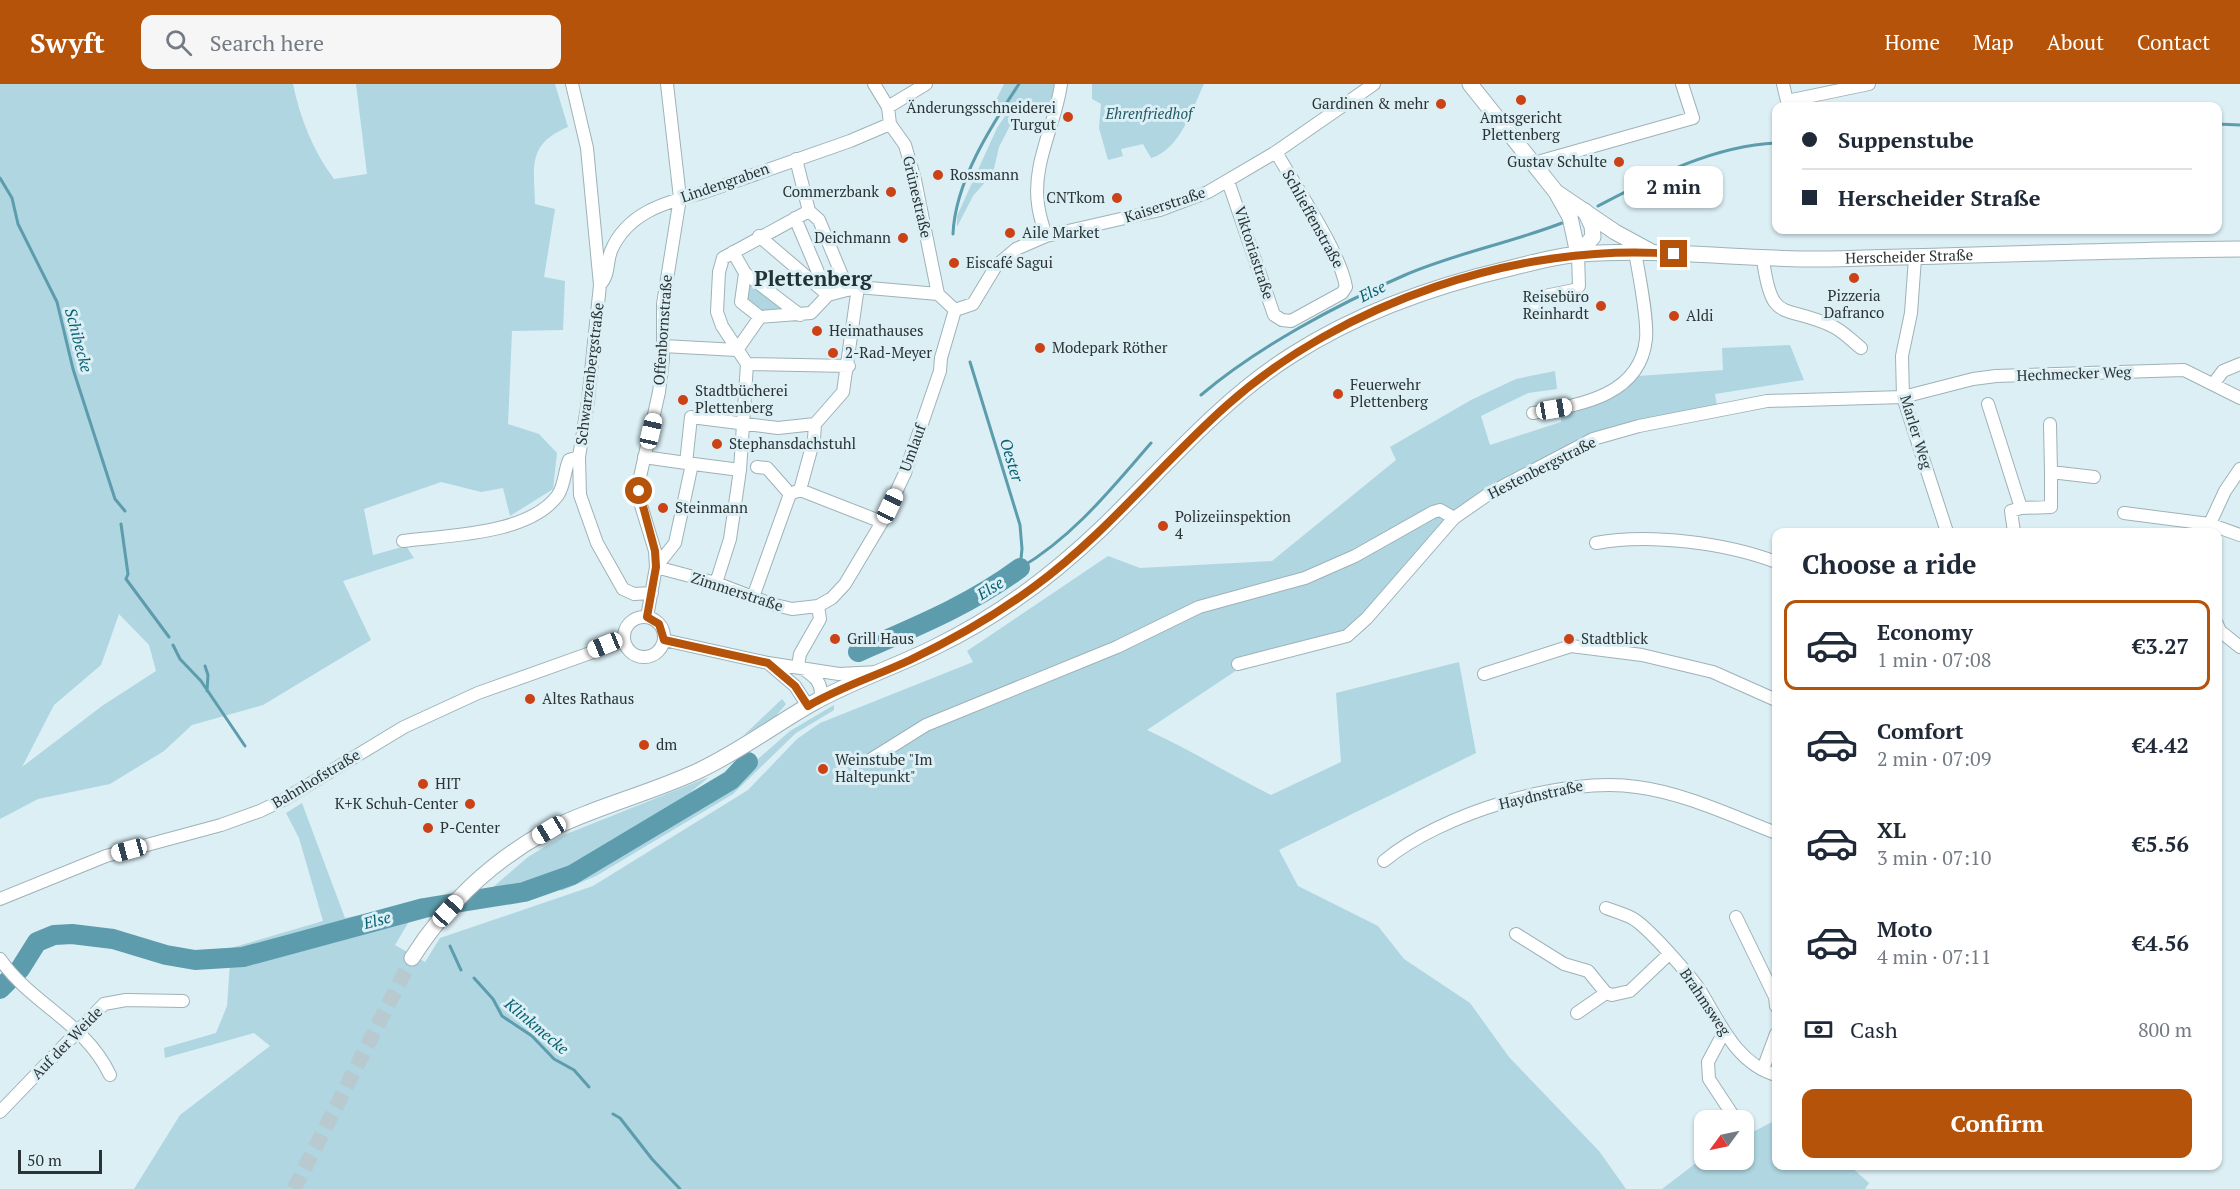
<!DOCTYPE html>
<html lang="en">
<head>
<meta charset="utf-8">
<style>
  body { margin:0; font-family:"PT Serif",serif; background:#f6f6f7; color:#1f2937; height:100vh; display:flex; flex-direction:column; font-size:22px; white-space:nowrap }
  * { box-sizing:border-box; margin:0 }
  p { font-size:20px; color:#747a83 }
  .icon { flex:none; width:33px; height:33px; fill:none; stroke:currentColor; stroke-width:2; stroke-linecap:round; stroke-linejoin:round }
  .map { position:relative; flex:1; overflow:hidden }
  .panel { position:absolute; left:1772px; top:444px; width:450px; height:642px; display:flex; flex-direction:column; background:#fff; border-radius:12px; box-shadow:0 2px 4px #0004 }
  .panel>* { flex:none }
  .hud { position:absolute; left:1772px; top:18px; width:450px; height:132px; border-radius:12px; box-shadow:0 2px 4px #0004; display:grid; align-content:center; height:132px; padding:0 30px; background:#fff }
  .needle { width:39px; rotate:237deg }
  .buttons { position:absolute; left:1694px; top:1026px; display:grid; gap:12px }
  .buttons a { display:grid; place-items:center; width:60px; height:60px; border-radius:12px; background:#fff; box-shadow:0 2px 4px #0004; font-size:30px }
  .scale { position:absolute; left:18px; bottom:15px; width:84px; box-sizing:border-box; padding-left:6px; border:3px solid #2b3335; border-top:0; font-size:16px; line-height:21px; white-space:nowrap; color:#2b3335; -webkit-text-stroke:4px #dbeff5; paint-order:stroke }
  .end { position:absolute; width:27px; height:27px; margin:-14px; border:8px solid #b45309; background:#fff; box-shadow:0 0 0 3px #fff }
  .from { border-radius:50% }
  .bubble { position:absolute; height:42px; border-radius:12px; background:#fff; box-shadow:0 2px 4px #0004; font-size:20px; font-weight:600; line-height:42px; text-align:center }
  .car { position:absolute; width:18px; height:36px; margin:-18px -9px; border-radius:8px; box-shadow:0 0 4px 2px #0007; background:linear-gradient(#fff 24%,#345 0 40%,#fff 0 76%,#345 0 86%,#fff 0) }
  .hud b { display:flex; align-items:center; gap:21px; height:57px; font-size:22px }
  .hud b+b { border-top:2px solid #e0e1e3 }
  .hud i { width:15px; height:15px; background:#1f2937 }
  ul { padding:0; list-style:none }
  li { display:flex; align-items:center; gap:18px; height:90px; margin:0 12px 9px; padding:0 18px; border:3px solid transparent; border-radius:12px }
  li div { flex:1 }
  li b { display:block; font-size:22px }
  li em { font-style:normal; font-weight:600 }
  li.active { border-color:#b45309 }
  li>.icon { width:54px; height:54px; stroke-width:1.5 }
  h2 { padding:0 30px; font-size:27px; line-height:72px }
  .pay { display:flex; align-items:center; gap:15px; height:66px; padding:0 30px; font-size:22px }
  .pay p { margin-inline-start:auto }
  .cta { display:flex; gap:12px; margin-top:auto; padding:12px 30px }
  .cta a { flex:1; height:69px; border-radius:12px; background:#b45309; color:#fff; font-size:24px; font-weight:600; line-height:69px; text-align:center }
  header { display:flex; align-items:center; gap:36px; box-sizing:border-box; height:84px; padding:0 30px; background:#b45309; color:#fff }
  header strong { font-size:28px }
  nav { display:flex; gap:33px; margin-inline-start:auto; font-size:21px }
  .search { width:420px; height:54px; background:#f6f6f7; display:flex; align-items:center; gap:15px; box-sizing:border-box; padding:0 21px; border-radius:12px; color:#747a83; font-size:22px }
  .map>svg:first-child { display:block }
  .green { fill:#afd6e1; fill-rule:evenodd }
  .lines { fill:none; stroke-linecap:round; stroke-linejoin:round }
  .stream { stroke:#5d9cac; stroke-width:3 }
  .river { stroke:#5d9cac; stroke-width:20 }
  .major-tunnel { stroke:#b8c9cf; stroke-width:15; stroke-dasharray:15 8; stroke-linecap:butt }
  .minor-casing { stroke:#9eb2b7; stroke-width:14 }
  .major-casing { stroke:#9eb2b7; stroke-width:17 }
  .minor { stroke:#fff; stroke-width:12 }
  .major { stroke:#fff; stroke-width:15 }
  .route { stroke:#b45309; stroke-width:8 }
  .poi-dot { fill:#cb4217; stroke:#dbeff5; stroke-width:2 }
  .labels { text-anchor:middle; stroke-width:6; stroke-linejoin:round; paint-order:stroke }
  .poi-label { font-size:15px; fill:#2b3335; stroke:#dbeff5; text-anchor:start }
  .park-label { font-size:15px; font-style:italic; fill:#235865; stroke:#dbeff5 }
  .street-label { font-size:15px; fill:#2b3335; stroke:#dbeff5 }
  .water-label { font-size:16px; font-style:italic; fill:#086273; stroke:#dbeff5 }
  .district-label { font-size:21px; font-weight:bold; fill:#213236; stroke:#dbeff5 }
</style>
</head>
<body>
<header>
<strong>Swyft</strong>
<div class="search"><svg class="icon" aria-label="search" viewBox="0 0 24 24"><circle cx="10" cy="10" r="6"/><path d="M15 15l6 6"/></svg>Search here</div>
<nav><a>Home</a><a>Map</a><a>About</a><a>Contact</a></nav>
</header>
<div class="map">
<svg width="2240" height="1105" viewBox="0 0 2240 1105">
  <rect width="100%" height="100%" fill="#dbeff5"/>
  <path class="green" d="M 0,0 L 293,0 C 300,34 313,67 334,95 L 367,90 L 356,0 L 555,0 L 568,43 C 527,60 534,82 535,120 L 555,125 L 544,193 L 565,197 L 563,246 L 512,247 L 508,340 L 539,350 L 557,369 L 553,405 L 510,432 L 503,404 L 481,408 L 441,398 L 364,425 L 373,471 L 406,462 L 414,474 L 343,497 L 371,556 L 263,621 L 192,641 L 164,667 L 110,700 L 38,715 L 0,735 ZM 119,530 L 149,561 L 156,587 L 102,622 L 22,683 L 54,621 L 101,581 Z
    M 1004,0 L 1056,0 L 1054,26 L 1043,31 L 1018,26 L 999,63 L 993,89 L 973,112 L 957,143 L 957,132 L 997,44 L 1007,29 L 992,24 Z
    M 1092,0 L 1204,0 C 1192,25 1180,66 1151,74 L 1143,60 L 1121,65 L 1123,72 L 1108,76 L 1099,44 L 1101,20 L 1092,15 Z
    M 745,189 L 800,231 L 760,233 L 741,218 Z
    M 1790,261 L 1804,296 L 1715,310 L 1718,328 L 1593,355 L 1454,434 L 1347,552 L 1252,576 L 1147,646 C 1189,665 1229,690 1271,711 L 1341,678 L 1336,609 L 1459,578 L 1476,669 L 1279,766 L 1298,802 L 1378,842 L 1404,875 L 1470,919 L 1509,973 L 1599,1067 L 1626,1105 L 134,1105 L 180,1031 L 270,962 L 254,949 L 165,974 L 164,964 L 216,949 L 227,922 L 231,864 L 323,837 L 299,754 L 286,729 L 302,719 L 345,834 L 420,819 L 395,861 L 425,878 L 440,854 L 593,802 L 748,706 L 797,655 L 820,639 L 973,578 L 967,567 L 1108,472 L 1140,484 L 1272,477 L 1396,376 L 1390,363 L 1471,316 L 1516,295 L 1555,287 L 1557,305 L 1528,309 L 1481,332 L 1490,361 L 1561,338 L 1561,330 C 1584,321 1625,315 1638,292 L 1723,286 L 1722,264 Z
    M 782,615 L 786,620 L 775,633 L 743,652 Z
    M 834,621 L 834,626 L 796,649 L 733,710 L 596,792 L 561,807 L 561,804 L 579,797 L 709,718 L 790,647 Z
    M 709,693 L 658,735 L 579,780 L 485,810 L 528,773 L 564,751 Z
    M 1776,1036 L 1776,1082 L 1850,1082 L 1869,1099 L 1865,1105 L 1662,1105 L 1704,1073 L 1704,1076 L 1743,1076 L 1743,1053 Z"/>
  <g class="lines">
    <path class="stream" d="M 2217,40 L 2240,41
      M 0,94 L 12,114 L 18,140 L 57,218 L 73,285 L 115,415 L 125,427
      M 1598,122 C 1654,93 1712,62 1776,59
      M 953,150 C 955,98 991,42 1019,0
      M 970,278 L 1020,441 L 1022,465 L 1020,484
      M 1201,311 C 1258,263 1336,221 1405,191 C 1456,169 1510,159 1562,139
      M 121,440 L 128,490 L 126,495 L 169,553
      M 1020,484 C 1073,453 1111,405 1151,359
      M 173,561 L 180,575 L 201,597 L 245,662
      M 205,582 L 208,591 L 207,607
      M 450,862 L 461,886
      M 474,894 L 493,915 L 502,932 L 532,952 L 554,975 L 574,986 L 589,1003
      M 613,1030 L 620,1034 L 652,1075 L 680,1105"/>
    <path class="river" d="M 858,568 C 915,543 970,521 1020,484
      M 0,905 L 20,885 L 37,858 L 54,851 L 72,850 L 113,855 L 166,871 L 195,876 L 243,873 L 424,824 L 524,808 L 572,791 L 731,696 L 748,678"/>
    <path class="major-tunnel" d="M 294,1105 L 412,874"/>
    <defs>
      <path id="minor" d="M 572,0 L 587,64 L 600,201 L 588,317 L 579,373 L 580,411 L 597,459 L 623,505 L 634,510 L 652,509
        M 874,0 L 888,23 L 890,40 L 905,61 L 915,96 L 938,210 L 955,226
        M 1783,0 L 1787,17 L 1869,0
        M 888,23 L 926,0
        M 796,75 L 809,127 L 819,136 L 848,206
        M 1534,79 L 1693,34 L 1682,0
        M 1228,97 L 1274,231 L 1282,236 L 1291,237 L 1342,209 L 1346,203 C 1340,167 1295,102 1276,68
        M 795,134 L 826,207
        M 759,152 L 828,211
        M 1046,152 C 1043,142 1039,131 1038,120 C 1032,79 1056,39 1061,0
        M 733,168 L 745,189 L 741,218 L 760,233 L 811,229 L 828,211
        M 1915,174 L 1911,229 L 1902,272 L 1903,313 L 1947,448
        M 1763,176 C 1772,240 1782,220 1830,241 C 1842,246 1851,256 1861,264
        M 745,189 L 800,231
        M 600,201 C 610,190 606,180 611,167 C 627,129 665,118 702,109 L 850,57 L 890,40
        M 828,211 L 858,203 L 938,210
        M 955,226 L 973,220 L 996,182 L 1016,165 L 1046,152 L 1160,126 L 1208,108 L 1276,68 L 1374,0
        M 1531,230 L 1540,213 L 1574,206 L 1579,202 L 1578,170
        M 663,262 L 737,266
        M 737,266 L 760,233
        M 747,280 L 849,282
        M 2214,299 L 2223,287 L 2240,280
        M 1988,320 L 2021,424 L 2051,423 L 2051,388
        M 1533,329 C 1578,321 1640,313 1646,255 C 1648,234 1639,191 1635,168
        M 2050,340 L 2051,388 L 2094,393
        M 644,373 L 686,379
        M 757,383 L 767,384 L 790,410
        M 740,386 L 686,379 L 691,333 L 778,344 L 815,340 L 843,308 L 858,203
        M 800,406 L 882,438
        M 800,406 L 814,355 L 815,340
        M 2124,429 L 2209,440 L 2240,451
        M 2014,448 L 2011,427 L 2021,424
        M 2206,448 L 2225,407 L 2240,385
        M 403,457 C 448,451 529,451 558,411 C 565,400 564,388 569,376 L 579,373
        M 1596,459 C 1649,449 1726,459 1776,478
        M 656,483 L 716,499 L 771,520 L 792,525 L 818,522 L 832,514 L 845,500 L 882,438 L 905,389 L 940,287 L 941,274 L 955,226
        M 656,483 L 675,459 L 692,380
        M 716,499 L 730,455 L 740,386 L 747,280 L 722,242 L 717,228 L 719,188 L 723,174 L 809,127
        M 753,513 L 790,410 L 800,406
        M624 553a20 20 0 1 1 40 0a20 20 0 1 1-40 0Z
        M 647,533 L 656,483 L 655,467 L 640,418 L 640,393 L 659,308 L 663,275 L 663,220 L 680,114 L 667,0
        M 2217,540 L 2220,547 L 2240,563
        M 664,556 L 768,579 L 839,590 L 879,588
        M 768,579 L 795,602 L 808,622
        M 1238,580 L 1347,552 L 1367,534 L 1454,434 L 1490,409 L 1593,355 L 1639,342 L 1767,317 L 1903,313 L 1973,295 L 1996,292 L 2184,286 L 2240,314
        M 798,582 L 800,570 L 820,535 L 818,522
        M 802,584 C 814,592 824,599 820,615
        M 1484,590 L 1571,562 L 1642,571 L 1713,588 L 1776,616
        M 870,676 L 926,641 L 1117,563 L 1199,523 L 1305,494 L 1355,472 L 1433,428 L 1440,426 L 1454,434
        M 1384,777 C 1440,730 1564,692 1637,703 C 1684,709 1732,732 1776,749
        M 0,815 L 106,772 L 221,741 L 260,727 L 285,715 L 404,643 L 478,609 L 624,557
        M 1606,824 C 1614,827 1624,830 1632,834 C 1647,842 1691,892 1701,908 C 1720,939 1737,980 1776,991
        M 1736,833 L 1775,913 L 1776,922
        M 1516,850 L 1564,880 L 1588,887 L 1606,909 L 1612,911 L 1630,907 L 1669,870
        M 0,875 C 31,920 85,938 110,991
        M 1577,929 L 1606,909
        M 1724,948 L 1708,978 L 1709,995 L 1736,1036
        M 1763,985 L 1776,950
        M 0,1028 L 104,920 L 126,916 L 183,917
        M 1743,1046 L 1744,1047"/>
      <g id="major">
        <path d="M 1470,0 L 1556,108 L 1570,133 L 1578,170"/>
        <path d="M 1559,110 L 1615,148 L 1650,167"/>
        <path d="M 1578,170 L 1593,153 L 1592,142 L 1585,127"/>
        <path id="s1" d="M 412,874 C 445,822 491,778 545,748 C 593,723 649,710 698,687 C 739,668 774,641 813,619 C 852,597 895,583 935,563 C 997,533 1052,492 1102,444 C 1163,385 1219,317 1292,271 C 1359,228 1433,202 1511,184 C 1534,178 1557,172 1581,170 C 1663,164 1746,176 1828,175 C 1965,172 2103,166 2240,165"/>
      </g>
    </defs>
    <use href="#minor" class="minor-casing"/>
    <use href="#major" class="major-casing"/>
    <use href="#minor" class="minor"/>
    <use href="#major" class="major"/>
  </g>
  <g class="lines">
    <path class="route" d="M 639,407 L 655,467 L 656,483 L 647,533 L 659,540 L 664,556 L 768,579 L 795,602 L 808,622 C 840,603 876,592 910,576 C 954,555 996,531 1035,502 C 1106,450 1161,380 1226,322 C 1341,219 1519,158 1674,170"/>
  </g>
  <g class="poi-dot">
    <circle cx="1521" cy="16" r="6"/>
    <circle cx="1441" cy="20" r="6"/>
    <circle cx="1068" cy="33" r="6"/>
    <circle cx="1619" cy="78" r="6"/>
    <circle cx="938" cy="91" r="6"/>
    <circle cx="891" cy="108" r="6"/>
    <circle cx="1117" cy="114" r="6"/>
    <circle cx="1010" cy="149" r="6"/>
    <circle cx="903" cy="154" r="6"/>
    <circle cx="954" cy="179" r="6"/>
    <circle cx="1854" cy="194" r="6"/>
    <circle cx="1601" cy="222" r="6"/>
    <circle cx="1674" cy="232" r="6"/>
    <circle cx="817" cy="247" r="6"/>
    <circle cx="1040" cy="264" r="6"/>
    <circle cx="833" cy="269" r="6"/>
    <circle cx="1338" cy="310" r="6"/>
    <circle cx="683" cy="316" r="6"/>
    <circle cx="717" cy="360" r="6"/>
    <circle cx="663" cy="424" r="6"/>
    <circle cx="1163" cy="442" r="6"/>
    <circle cx="835" cy="555" r="6"/>
    <circle cx="1569" cy="555" r="6"/>
    <circle cx="530" cy="615" r="6"/>
    <circle cx="644" cy="661" r="6"/>
    <circle cx="823" cy="685" r="6"/>
    <circle cx="423" cy="700" r="6"/>
    <circle cx="470" cy="720" r="6"/>
    <circle cx="428" cy="744" r="6"/>
  </g>
  <g class="labels">
    <g class="poi-label">
      <text x="1429" y="25" text-anchor="end">Gardinen &amp; mehr</text>
      <text x="1056" y="29" text-anchor="end">Änderungsschneiderei<tspan x="1056" dy="17">Turgut</tspan></text>
      <text x="1521" y="39" text-anchor="middle">Amtsgericht<tspan x="1521" dy="17">Plettenberg</tspan></text>
      <text x="1607" y="83" text-anchor="end">Gustav Schulte</text>
      <text x="950" y="96">Rossmann</text>
      <text x="879" y="113" text-anchor="end">Commerzbank</text>
      <text x="1105" y="119" text-anchor="end">CNTkom</text>
      <text x="1022" y="154">Aile Market</text>
      <text x="891" y="159" text-anchor="end">Deichmann</text>
      <text x="966" y="184">Eiscafé Sagui</text>
      <text x="1854" y="217" text-anchor="middle">Pizzeria<tspan x="1854" dy="17">Dafranco</tspan></text>
      <text x="1589" y="218" text-anchor="end">Reisebüro<tspan x="1589" dy="17">Reinhardt</tspan></text>
      <text x="1686" y="237">Aldi</text>
      <text x="829" y="252">Heimathauses</text>
      <text x="1052" y="269">Modepark Röther</text>
      <text x="845" y="274">2-Rad-Meyer</text>
      <text x="1350" y="306">Feuerwehr<tspan x="1350" dy="17">Plettenberg</tspan></text>
      <text x="695" y="312">Stadtbücherei<tspan x="695" dy="17">Plettenberg</tspan></text>
      <text x="729" y="365">Stephansdachstuhl</text>
      <text x="675" y="429">Steinmann</text>
      <text x="1175" y="438">Polizeiinspektion<tspan x="1175" dy="17">4</tspan></text>
      <text x="847" y="560">Grill Haus</text>
      <text x="1581" y="560">Stadtblick</text>
      <text x="542" y="620">Altes Rathaus</text>
      <text x="656" y="666">dm</text>
      <text x="835" y="681">Weinstube "Im<tspan x="835" dy="17">Haltepunkt"</tspan></text>
      <text x="435" y="705">HIT</text>
      <text x="458" y="725" text-anchor="end">K+K Schuh-Center</text>
      <text x="440" y="749">P-Center</text>
    </g>
    <g class="park-label">
      <text x="1149" y="35">Ehrenfriedhof</text>
    </g>
    <g class="street-label">
      <text transform="translate(725 99) rotate(-19)" y="5">Lindengraben</text>
      <text transform="translate(917 113) rotate(77)" y="5">Grünestraße</text>
      <text transform="translate(1165 121) rotate(-18)" y="5">Kaiserstraße</text>
      <text transform="translate(1313 135) rotate(61)" y="5">Schlieffenstraße</text>
      <text transform="translate(1254 169) rotate(72)" y="5">Viktoriastraße</text>
      <text dy="5" stroke="none"><textPath href="#s1" startOffset="1718">Herscheider Straße</textPath></text>
      <text transform="translate(663 246) rotate(-86)" y="5">Offenbornstraße</text>
      <text transform="translate(590 290) rotate(-83)" y="5">Schwarzenbergstraße</text>
      <text transform="translate(2074 290) rotate(-2)" y="5">Hechmecker Weg</text>
      <text transform="translate(1916 348) rotate(73)" y="5">Marler Weg</text>
      <text transform="translate(913 364) rotate(-70)" y="5">Umlauf</text>
      <text transform="translate(1542 384) rotate(-27)" y="5">Hestenbergstraße</text>
      <text transform="translate(737 508) rotate(18)" y="5">Zimmerstraße</text>
      <text transform="translate(316 695) rotate(-31)" y="5">Bahnhofstraße</text>
      <text transform="translate(1541 711) rotate(-13)" y="5">Haydnstraße</text>
      <text transform="translate(1705 918) rotate(56)" y="5">Brahmsweg</text>
      <text transform="translate(67 959) rotate(-46)" y="5">Auf der Weide</text>
    </g>
    <g class="water-label">
      <text transform="translate(1372 207) rotate(-27)" y="6">Else</text>
      <text transform="translate(79 256) rotate(75)" y="6">Schibecke</text>
      <text transform="translate(1012 376) rotate(73)" y="6">Oester</text>
      <text transform="translate(990 504) rotate(-32)" y="6">Else</text>
      <text transform="translate(377 836) rotate(-15)" y="6">Else</text>
      <text transform="translate(537 942) rotate(40)" y="6">Klinkmecke</text>
    </g>
    <g class="district-label">
      <text x="813" y="202">Plettenberg</text>
    </g>
  </g>
</svg>
<div class="buttons">
<a><svg class="needle" viewBox="-14 -14 28 28"><path d="M0-13l5 13h-10z" fill="#e53935"/><path d="M0 13l5-13h-10z" fill="#747a83"/></svg></a>
</div>
<div class="scale">50 m</div>
<i class="end from" style="left:639px;top:407px"></i>
<i class="end" style="left:1674px;top:170px"></i>
<div class="bubble" style="left:1624px;top:82px;width:99px">2 min</div>
<i class="car" style="left:1554px;top:325px;rotate:80deg"></i>
<i class="car" style="left:651px;top:347px;rotate:13deg"></i>
<i class="car" style="left:890px;top:422px;rotate:25deg"></i>
<i class="car" style="left:605px;top:561px;rotate:248deg"></i>
<i class="car" style="left:549px;top:746px;rotate:239deg"></i>
<i class="car" style="left:129px;top:766px;rotate:255deg"></i>
<i class="car" style="left:448px;top:827px;rotate:42deg"></i>
<div class="hud">
<b><i class="from"></i>Suppenstube</b>
<b><i></i>Herscheider Straße</b>
</div>
<section class="panel">
<h2>Choose a ride</h2>
<ul>
<li class="active"><svg class="icon" aria-label="car" viewBox="0 0 24 24"><path d="M5 17H2v-5l4-1 3-4h7l3 4 3 1v5h-3M9 17h6M6 11h13"/><circle cx="7" cy="17" r="2"/><circle cx="17" cy="17" r="2"/></svg><div><b>Economy</b><p>1 min · 07:08</p></div><em>€3.27</em></li>
<li><svg class="icon" aria-label="car" viewBox="0 0 24 24"><path d="M5 17H2v-5l4-1 3-4h7l3 4 3 1v5h-3M9 17h6M6 11h13"/><circle cx="7" cy="17" r="2"/><circle cx="17" cy="17" r="2"/></svg><div><b>Comfort</b><p>2 min · 07:09</p></div><em>€4.42</em></li>
<li><svg class="icon" aria-label="car" viewBox="0 0 24 24"><path d="M5 17H2v-5l4-1 3-4h7l3 4 3 1v5h-3M9 17h6M6 11h13"/><circle cx="7" cy="17" r="2"/><circle cx="17" cy="17" r="2"/></svg><div><b>XL</b><p>3 min · 07:10</p></div><em>€5.56</em></li>
<li><svg class="icon" aria-label="car" viewBox="0 0 24 24"><path d="M5 17H2v-5l4-1 3-4h7l3 4 3 1v5h-3M9 17h6M6 11h13"/><circle cx="7" cy="17" r="2"/><circle cx="17" cy="17" r="2"/></svg><div><b>Moto</b><p>4 min · 07:11</p></div><em>€4.56</em></li>
</ul>
<div class="pay"><svg class="icon" aria-label="cash" viewBox="0 0 24 24"><path d="M3 7h18v10H3z"/><circle cx="12" cy="12" r="2"/></svg>Cash<p>800 m</p></div>
<div class="cta"><a>Confirm</a></div>
</section>
</div>
</body>
</html>
